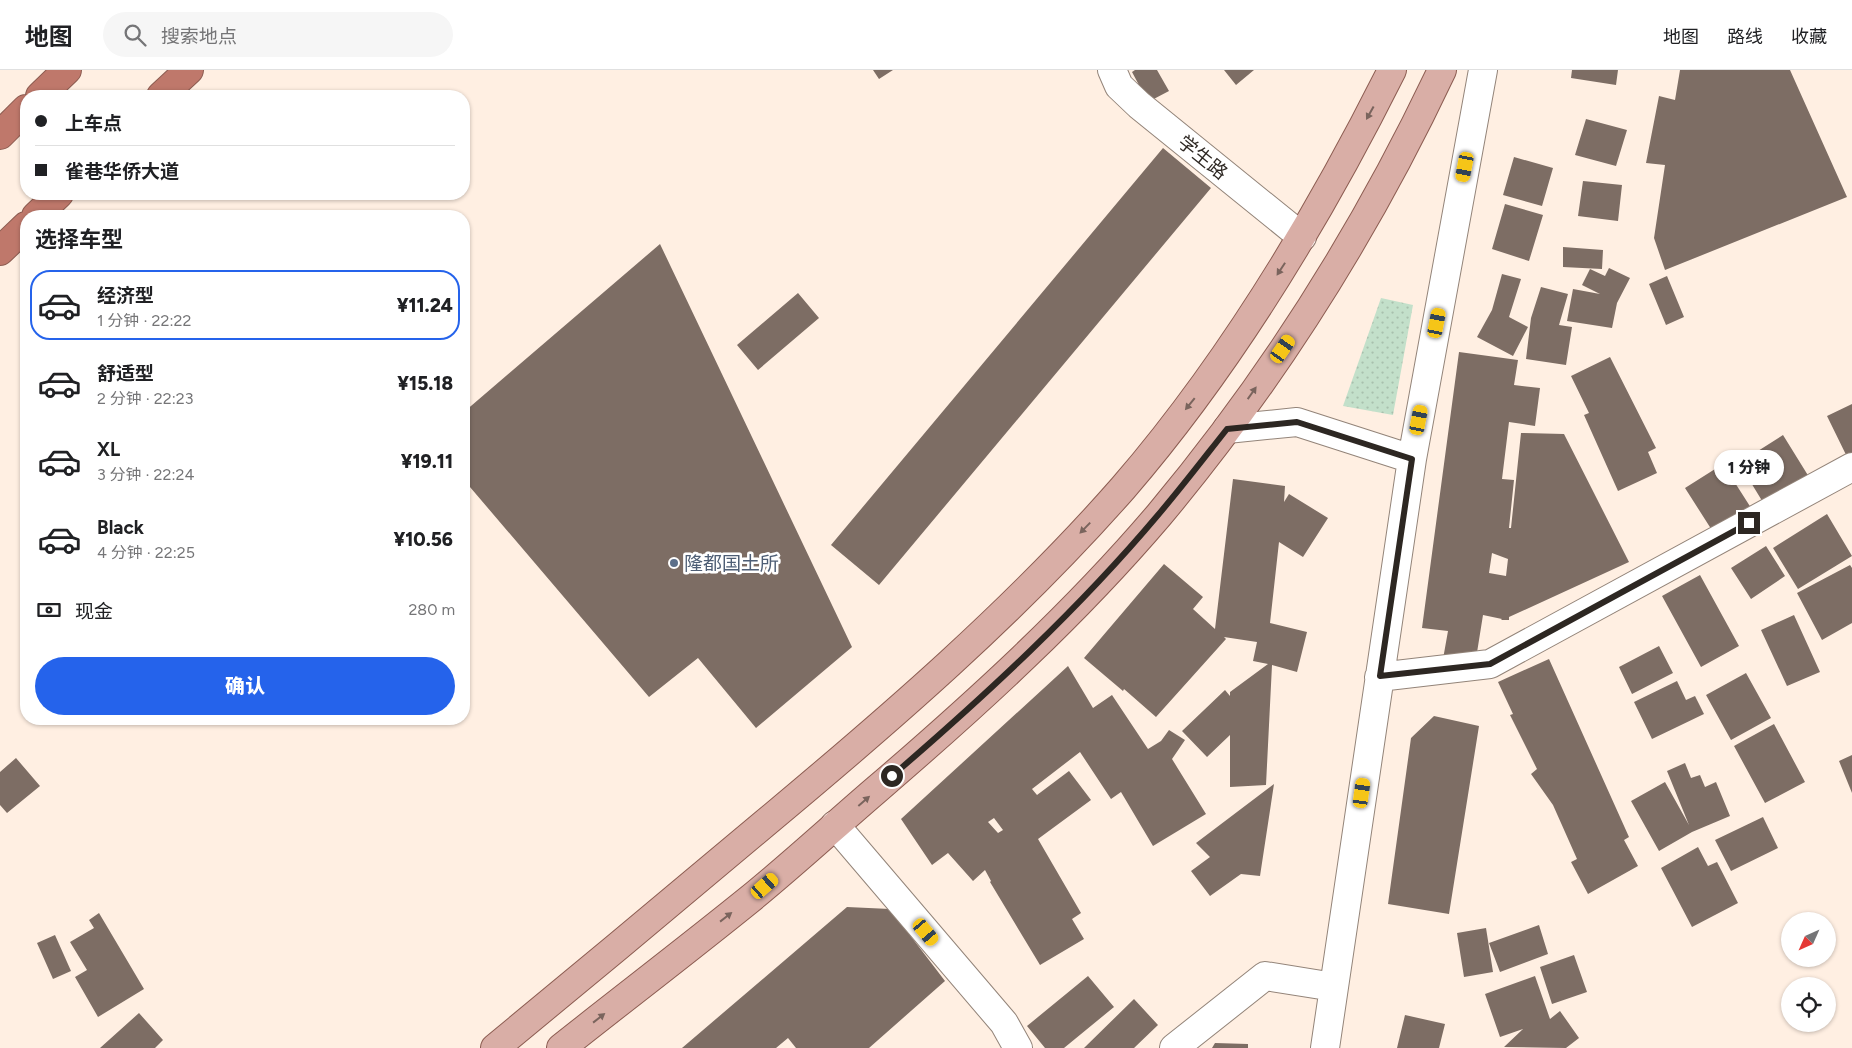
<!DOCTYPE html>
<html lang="zh">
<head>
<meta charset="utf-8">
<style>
  body { margin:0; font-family:Figtree,"Noto Sans SC",sans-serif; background:#f6f6f6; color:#202124; height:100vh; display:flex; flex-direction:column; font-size:19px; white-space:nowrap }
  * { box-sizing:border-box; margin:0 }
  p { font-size:16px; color:#757577 }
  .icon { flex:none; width:28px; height:28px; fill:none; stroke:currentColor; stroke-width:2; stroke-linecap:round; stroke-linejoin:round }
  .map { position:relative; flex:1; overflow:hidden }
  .panel { position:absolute; left:20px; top:140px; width:450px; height:515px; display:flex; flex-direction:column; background:#fff; border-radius:20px; box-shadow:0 1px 4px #0004 }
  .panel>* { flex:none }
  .hud { position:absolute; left:20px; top:20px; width:450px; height:110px; border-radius:20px; box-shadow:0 1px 4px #0004; display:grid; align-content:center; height:110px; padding:0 15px; background:#fff }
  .needle { width:32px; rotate:225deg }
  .fabs { position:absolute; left:1781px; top:842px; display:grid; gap:10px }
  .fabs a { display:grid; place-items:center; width:55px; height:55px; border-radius:50%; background:#fff; box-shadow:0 1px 4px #0004; font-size:25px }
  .end { position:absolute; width:22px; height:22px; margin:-11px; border:6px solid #2d2722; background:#fff; box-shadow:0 0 0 2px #fff }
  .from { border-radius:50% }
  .bubble { position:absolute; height:35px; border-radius:18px; background:#fff; box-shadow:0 1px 4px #0004; font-size:16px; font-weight:800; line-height:35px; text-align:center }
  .car { position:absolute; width:15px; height:30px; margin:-15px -8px; border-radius:6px; box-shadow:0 0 4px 1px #0007; background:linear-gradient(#f5c518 24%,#345 0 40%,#f5c518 0 76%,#345 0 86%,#f5c518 0) }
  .hud b { display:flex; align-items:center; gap:18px; height:48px; font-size:19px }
  .hud b+b { border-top:1px solid #e0e0e0 }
  .hud i { width:12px; height:12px; background:#202124 }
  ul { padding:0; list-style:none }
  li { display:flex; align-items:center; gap:15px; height:70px; margin:0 10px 8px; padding:0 5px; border:2px solid transparent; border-radius:20px }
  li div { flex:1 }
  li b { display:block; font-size:19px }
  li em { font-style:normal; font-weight:800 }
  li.current { border-color:#2563eb }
  li>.icon { width:45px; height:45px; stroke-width:1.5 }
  h2 { padding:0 15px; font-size:22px; line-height:60px }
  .pay { display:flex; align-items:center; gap:12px; height:55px; padding:0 15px; font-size:19px }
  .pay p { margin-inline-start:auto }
  .primary-button { display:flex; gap:10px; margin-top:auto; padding:10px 15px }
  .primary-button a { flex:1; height:58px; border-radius:30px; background:#2563eb; color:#fff; font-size:20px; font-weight:800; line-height:58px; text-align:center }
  header { display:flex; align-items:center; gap:30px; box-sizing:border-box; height:70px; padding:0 25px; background:#fff; border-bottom:1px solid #e0e0e0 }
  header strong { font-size:24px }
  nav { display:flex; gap:28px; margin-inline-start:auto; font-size:18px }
  .search { width:350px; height:45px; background:#f6f6f6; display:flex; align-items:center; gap:12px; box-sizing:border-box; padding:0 18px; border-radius:28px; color:#757577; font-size:19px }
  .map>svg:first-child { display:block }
  .grass { fill:url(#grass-dots) }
  .building { fill:#7d6d64; fill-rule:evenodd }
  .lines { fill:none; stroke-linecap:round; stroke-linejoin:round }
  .minor-casing { stroke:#938479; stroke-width:30 }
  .major-casing { stroke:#8c5c51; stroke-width:30 }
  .highway-casing { stroke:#8c5c51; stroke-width:30 }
  .minor { stroke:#fff; stroke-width:28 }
  .major { stroke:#d9aea6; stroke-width:28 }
  .highway { stroke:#bf786b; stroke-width:28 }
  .oneway { fill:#7a645d }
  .route { stroke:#2d2722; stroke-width:6 }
  .service-dot { fill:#5c6f8a; stroke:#fff; stroke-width:2 }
  .labels { text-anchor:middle; stroke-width:5; stroke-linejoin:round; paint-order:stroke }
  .street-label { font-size:19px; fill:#2d2722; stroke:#fff }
  .service-label { font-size:19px; fill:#4e5e75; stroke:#fff; text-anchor:start }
</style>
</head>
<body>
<header>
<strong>地图</strong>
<div class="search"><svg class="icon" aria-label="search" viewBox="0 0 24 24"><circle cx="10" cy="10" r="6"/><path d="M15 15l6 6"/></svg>搜索地点</div>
<nav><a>地图</a><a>路线</a><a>收藏</a></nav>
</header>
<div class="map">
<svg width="1852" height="978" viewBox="0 0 1852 978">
  <defs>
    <pattern id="grass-dots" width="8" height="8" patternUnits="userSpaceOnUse" patternTransform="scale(1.25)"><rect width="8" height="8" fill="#c3e0ca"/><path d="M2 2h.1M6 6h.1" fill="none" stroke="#a8c0ad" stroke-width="1.8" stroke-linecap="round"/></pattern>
  </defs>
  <rect width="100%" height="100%" fill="#ffefe2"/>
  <path class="grass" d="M 1381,228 L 1413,235 L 1393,345 L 1343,336 Z"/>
  <path class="building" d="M 873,0 L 893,0 L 879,9 Z
    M 1135,0 L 1157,0 L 1169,21 L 1148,32 L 1132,2 Z
    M 1224,0 L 1254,0 L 1236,15 Z
    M 1572,0 L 1618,0 L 1616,15 L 1571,8 Z
    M 1680,0 L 1790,0 L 1847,127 L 1665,200 L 1654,168 L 1665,95 L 1646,93 L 1659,26 L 1675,30 Z
    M 1586,49 L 1627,60 L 1616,96 L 1575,85 Z
    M 1163,78 L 1211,118 L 879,515 L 831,475 Z
    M 1514,87 L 1553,98 L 1542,136 L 1503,125 Z
    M 1583,111 L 1622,115 L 1618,151 L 1578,146 Z
    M 1505,134 L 1543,145 L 1529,191 L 1492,179 Z
    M 660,174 L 852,577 L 756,658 L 698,588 L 649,627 L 464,410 L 464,342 Z
    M 1563,177 L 1603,180 L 1602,199 L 1563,197 Z
    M 1609,198 L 1630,208 L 1617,233 L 1612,258 L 1567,251 L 1573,219 L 1600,224 L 1582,215 L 1590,199 L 1605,206 Z
    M 1502,204 L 1521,209 L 1509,247 L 1528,257 L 1513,286 L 1477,267 L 1492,240 Z
    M 1667,206 L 1684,247 L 1666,255 L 1649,214 Z
    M 1541,217 L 1568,224 L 1559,255 L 1572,257 L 1566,295 L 1526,289 L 1531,248 Z
    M 798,223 L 819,248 L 758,300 L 737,275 Z
    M 1459,282 L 1518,290 L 1514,315 L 1540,318 L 1535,356 L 1509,352 L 1502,409 L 1514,410 L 1509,458 L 1511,458 L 1521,363 L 1564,364 L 1629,492 L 1509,547 L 1509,550 L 1501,550 L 1502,549 L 1483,545 L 1475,595 L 1443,589 L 1448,561 L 1422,558 ZM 1492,483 L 1508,489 L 1506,506 L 1489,503 Z
    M 1610,287 L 1656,378 L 1648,382 L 1657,403 L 1618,421 L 1584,345 L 1589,343 L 1571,306 Z
    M 1852,334 L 1852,397 L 1827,346 Z
    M 1783,365 L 1809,407 L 1764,434 L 1739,393 Z
    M 1723,394 L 1753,441 L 1715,465 L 1685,418 Z
    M 1233,409 L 1285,416 L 1284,432 L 1289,424 L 1328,448 L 1303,487 L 1279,472 L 1270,553 L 1307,562 L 1297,602 L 1272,595 L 1266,715 L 1230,717 L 1230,665 L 1207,687 L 1182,661 L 1225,620 L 1230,626 L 1230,622 L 1268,594 L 1253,591 L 1257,572 L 1224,567 L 1226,569 L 1156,647 L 1124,619 L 1123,621 L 1084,588 L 1164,494 L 1203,527 L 1193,539 L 1215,559 Z
    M 1827,444 L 1852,486 L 1798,519 L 1773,478 Z
    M 1766,476 L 1785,506 L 1751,529 L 1731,498 Z
    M 1850,495 L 1852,498 L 1852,553 L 1822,570 L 1797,523 Z
    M 1700,505 L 1739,576 L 1701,597 L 1662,526 Z
    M 1794,545 L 1820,602 L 1787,616 L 1761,560 Z
    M 1659,576 L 1673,603 L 1632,624 L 1619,597 Z
    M 1549,589 L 1629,767 L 1624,770 L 1638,796 L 1588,824 L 1571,792 L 1577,789 L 1553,735 L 1531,704 L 1537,699 L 1510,645 L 1513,644 L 1498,612 Z
    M 1068,596 L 1093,638 L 1112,625 L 1148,679 L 1161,671 L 1169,660 L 1185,670 L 1172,689 L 1206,744 L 1153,776 L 1121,722 L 1111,729 L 1080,682 L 1032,719 L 1037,725 L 1069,701 L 1091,730 L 1038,769 L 1081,843 L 1072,849 L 1084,869 L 1040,895 L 990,812 L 991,811 L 985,800 L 973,811 L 948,783 L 932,795 L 901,749 ZM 994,748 L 1003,760 L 998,763 L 988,752 Z
    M 1746,603 L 1771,648 L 1731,670 L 1706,625 Z
    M 1677,611 L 1686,630 L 1695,626 L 1704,644 L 1652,669 L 1634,632 Z
    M 1434,646 L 1479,656 L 1449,844 L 1388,834 L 1411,668 Z
    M 1774,654 L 1805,712 L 1765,733 L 1734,676 Z
    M 1852,685 L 1852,723 L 1839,691 Z
    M 16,688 L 40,716 L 7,743 L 0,735 L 0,702 Z
    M 1685,693 L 1691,708 L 1700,705 L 1705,717 L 1716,712 L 1730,746 L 1692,762 L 1659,781 L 1631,731 L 1665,712 L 1689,755 L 1667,701 Z
    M 1274,714 L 1260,806 L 1241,804 L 1210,826 L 1191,801 L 1210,787 L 1196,773 Z
    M 1763,747 L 1778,778 L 1731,801 L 1715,770 Z
    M 1698,777 L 1708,796 L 1717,792 L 1738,833 L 1692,857 L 1661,798 Z
    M 847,837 L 890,839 L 945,911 L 869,978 L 796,978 L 788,968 L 776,978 L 682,978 Z
    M 99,843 L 144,919 L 98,947 L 75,907 L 87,900 L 70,872 L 94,858 L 89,850 Z
    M 1539,855 L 1548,884 L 1500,902 L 1489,873 Z
    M 1486,858 L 1493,902 L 1464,907 L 1457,863 Z
    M 55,865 L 71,901 L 53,909 L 37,873 Z
    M 1574,885 L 1587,922 L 1552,934 L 1540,897 Z
    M 1088,906 L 1114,937 L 1064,978 L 1045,978 L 1027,956 Z
    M 1535,906 L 1550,949 L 1560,941 L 1579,968 L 1566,978 L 1504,977 L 1523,959 L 1500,967 L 1485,924 Z
    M 1134,929 L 1158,955 L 1134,978 L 1084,978 Z
    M 139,943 L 163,970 L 155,978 L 100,978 Z
    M 1405,945 L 1445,954 L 1439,978 L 1397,978 Z
    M 1215,973 L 1248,974 L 1248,978 L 1212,978 Z"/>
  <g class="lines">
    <defs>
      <path id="minor" d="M 1112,0 L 1119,16 L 1139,35 L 1302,167
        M 1227,359 L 1297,352 L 1412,389
        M 1379,607 L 1490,594 L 1852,397
        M 835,755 L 1004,953 L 1018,978
        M 1174,978 L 1265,906 L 1334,917
        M 1325,978 L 1412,389 L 1483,0"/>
      <path id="major" d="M 495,978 C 585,904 675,829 764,754 C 890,649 1015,541 1123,418 C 1231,293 1318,148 1392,0
        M 561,978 C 624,928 687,880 750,829 C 793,794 834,756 876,720 C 976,634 1074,545 1159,445 C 1272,310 1367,159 1442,0"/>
      <path id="highway" d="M 40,26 L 67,0
        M 161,26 L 189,0
        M 0,65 L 26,39
        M 36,146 L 59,124
        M 0,181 L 26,156"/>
    </defs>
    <use href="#minor" class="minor-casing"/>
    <use href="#major" class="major-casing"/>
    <use href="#highway" class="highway-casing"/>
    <use href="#minor" class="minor"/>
    <use href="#major" class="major"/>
    <use href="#highway" class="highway"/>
  </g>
  <defs><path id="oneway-solid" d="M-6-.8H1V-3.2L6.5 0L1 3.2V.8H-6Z" transform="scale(1.25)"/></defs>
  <g class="oneway">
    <use href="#oneway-solid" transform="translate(1370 43) rotate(119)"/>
    <use href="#oneway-solid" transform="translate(1281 199) rotate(123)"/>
    <use href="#oneway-solid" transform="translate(1252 323) rotate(-55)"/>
    <use href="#oneway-solid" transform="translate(1190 334) rotate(129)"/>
    <use href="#oneway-solid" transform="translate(1085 458) rotate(134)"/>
    <use href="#oneway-solid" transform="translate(864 731) rotate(-41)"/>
    <use href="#oneway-solid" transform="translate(726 847) rotate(-38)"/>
    <use href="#oneway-solid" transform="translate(599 948) rotate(-38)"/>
  </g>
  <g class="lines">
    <path class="route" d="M 892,706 C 986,625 1078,540 1158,445 C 1182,417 1204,388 1227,359 L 1297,352 L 1412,389 L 1380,606 L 1490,594 L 1749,453"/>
  </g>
  <circle class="service-dot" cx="674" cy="493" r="5"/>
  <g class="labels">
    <g class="street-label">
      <text transform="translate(1203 87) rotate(39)" y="7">学生路</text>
    </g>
    <g class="service-label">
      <text x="684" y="500">隆都国土所</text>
    </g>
  </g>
</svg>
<div class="fabs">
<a><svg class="needle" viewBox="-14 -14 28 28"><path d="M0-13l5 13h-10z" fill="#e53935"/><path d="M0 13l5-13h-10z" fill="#757577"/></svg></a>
<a><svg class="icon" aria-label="locate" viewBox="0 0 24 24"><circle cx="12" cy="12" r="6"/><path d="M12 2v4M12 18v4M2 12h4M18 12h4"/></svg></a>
</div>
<i class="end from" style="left:892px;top:706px"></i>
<i class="end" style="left:1749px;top:453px"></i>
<div class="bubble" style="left:1714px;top:380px;width:70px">1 分钟</div>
<i class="car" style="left:1465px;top:97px;rotate:191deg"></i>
<i class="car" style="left:1437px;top:253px;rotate:11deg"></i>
<i class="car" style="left:1283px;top:279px;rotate:35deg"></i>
<i class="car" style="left:1419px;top:350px;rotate:11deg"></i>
<i class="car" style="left:1362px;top:723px;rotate:8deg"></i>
<i class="car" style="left:765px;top:816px;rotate:49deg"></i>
<i class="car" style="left:926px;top:862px;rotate:140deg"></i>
<div class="hud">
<b><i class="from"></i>上车点</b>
<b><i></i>雀巷华侨大道</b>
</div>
<section class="panel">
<h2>选择车型</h2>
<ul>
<li class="current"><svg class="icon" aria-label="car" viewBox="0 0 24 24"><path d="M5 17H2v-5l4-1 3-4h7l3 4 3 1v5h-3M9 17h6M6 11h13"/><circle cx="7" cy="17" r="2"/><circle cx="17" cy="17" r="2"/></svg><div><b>经济型</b><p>1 分钟 · 22:22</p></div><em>¥11.24</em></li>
<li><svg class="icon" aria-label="car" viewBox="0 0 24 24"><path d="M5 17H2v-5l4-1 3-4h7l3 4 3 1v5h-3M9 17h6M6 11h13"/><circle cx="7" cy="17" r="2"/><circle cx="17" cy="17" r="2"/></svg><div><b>舒适型</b><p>2 分钟 · 22:23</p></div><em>¥15.18</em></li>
<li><svg class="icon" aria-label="car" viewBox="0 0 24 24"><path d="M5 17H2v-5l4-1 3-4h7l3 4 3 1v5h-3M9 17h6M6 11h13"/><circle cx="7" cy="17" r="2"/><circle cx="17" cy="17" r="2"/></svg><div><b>XL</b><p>3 分钟 · 22:24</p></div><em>¥19.11</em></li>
<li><svg class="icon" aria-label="car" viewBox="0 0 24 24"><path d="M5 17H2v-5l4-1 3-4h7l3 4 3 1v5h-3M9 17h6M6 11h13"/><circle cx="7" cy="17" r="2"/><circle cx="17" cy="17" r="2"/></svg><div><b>Black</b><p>4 分钟 · 22:25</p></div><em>¥10.56</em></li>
</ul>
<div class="pay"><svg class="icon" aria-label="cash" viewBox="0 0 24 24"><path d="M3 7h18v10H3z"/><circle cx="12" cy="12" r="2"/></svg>现金<p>280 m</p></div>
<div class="primary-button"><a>确认</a></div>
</section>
</div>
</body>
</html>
